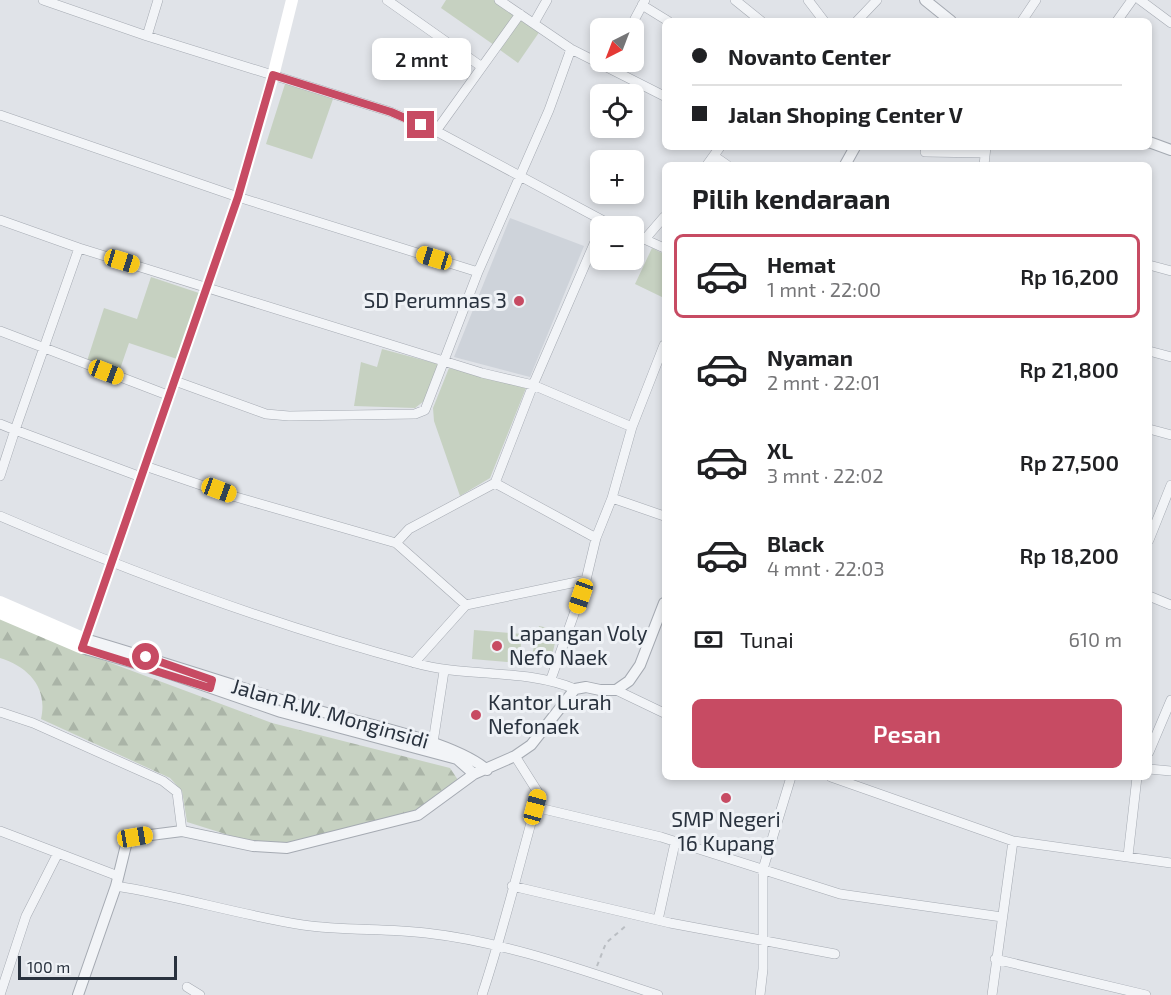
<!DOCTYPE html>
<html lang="id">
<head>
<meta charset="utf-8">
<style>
  body { margin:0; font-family:"Exo 2",sans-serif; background:#f2f2f2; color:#202124; height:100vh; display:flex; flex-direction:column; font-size:22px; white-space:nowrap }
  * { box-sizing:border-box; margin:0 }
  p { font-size:20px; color:#757577 }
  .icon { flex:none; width:33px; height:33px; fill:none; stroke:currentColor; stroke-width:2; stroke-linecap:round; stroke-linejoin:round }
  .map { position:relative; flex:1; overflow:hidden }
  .details { position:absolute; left:662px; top:162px; width:490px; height:618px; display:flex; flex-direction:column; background:#fff; border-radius:9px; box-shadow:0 3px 9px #0003 }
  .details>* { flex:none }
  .guide { position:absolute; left:662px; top:18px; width:490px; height:132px; border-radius:9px; box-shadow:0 3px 9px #0003; display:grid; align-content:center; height:132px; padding:0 30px; background:#fff }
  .needle { width:39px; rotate:222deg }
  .fabs { position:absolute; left:590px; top:18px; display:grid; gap:12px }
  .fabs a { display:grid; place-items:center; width:54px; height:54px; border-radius:9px; background:#fff; box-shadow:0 3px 9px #0003; font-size:30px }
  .scale { position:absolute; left:18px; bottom:15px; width:159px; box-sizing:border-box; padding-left:6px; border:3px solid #29323e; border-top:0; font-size:16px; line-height:21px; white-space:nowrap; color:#29323e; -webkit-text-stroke:4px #eff2f6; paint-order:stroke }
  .end { position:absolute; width:27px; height:27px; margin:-14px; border:8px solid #c74b63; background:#fff; box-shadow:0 0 0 3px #fff }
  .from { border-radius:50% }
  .bubble { position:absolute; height:42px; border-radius:9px; background:#fff; box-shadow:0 3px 9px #0003; font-size:20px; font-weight:600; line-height:42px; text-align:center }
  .car { position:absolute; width:18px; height:36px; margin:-18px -9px; border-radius:8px; box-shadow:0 0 4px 2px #0007; background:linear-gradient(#f5c518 24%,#345 0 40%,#f5c518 0 76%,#345 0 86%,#f5c518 0) }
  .guide b { display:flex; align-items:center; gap:21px; height:57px; font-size:22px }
  .guide b+b { border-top:2px solid #e0e0e0 }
  .guide i { width:15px; height:15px; background:#202124 }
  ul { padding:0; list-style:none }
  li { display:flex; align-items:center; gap:18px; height:84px; margin:0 12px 9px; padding:0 18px; border:3px solid transparent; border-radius:9px }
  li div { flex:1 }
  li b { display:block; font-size:22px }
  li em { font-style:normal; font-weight:600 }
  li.on { border-color:#c74b63 }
  li>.icon { width:54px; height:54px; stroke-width:1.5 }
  h2 { padding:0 30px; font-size:27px; line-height:72px }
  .pay { display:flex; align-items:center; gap:15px; height:66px; padding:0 30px; font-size:22px }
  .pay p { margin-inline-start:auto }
  .cta { display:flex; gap:12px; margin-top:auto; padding:12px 30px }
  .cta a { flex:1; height:69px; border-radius:9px; background:#c74b63; color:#fff; font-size:24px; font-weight:600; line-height:69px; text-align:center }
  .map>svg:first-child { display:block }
  .built { fill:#ced3da }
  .grass { fill:#c6d1c1 }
  .forest { fill:url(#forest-firs) }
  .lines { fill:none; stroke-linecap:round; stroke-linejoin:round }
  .minor-casing { stroke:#a5aab2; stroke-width:10 }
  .tertiary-casing { stroke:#a5aab2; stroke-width:12 }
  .path { stroke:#babec3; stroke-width:2; stroke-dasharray:4.5 4.5; stroke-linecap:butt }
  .minor { stroke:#f2f4f7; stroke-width:9 }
  .tertiary { stroke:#f2f4f7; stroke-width:10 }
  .secondary { stroke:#fff; stroke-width:12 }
  .route { stroke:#c74b63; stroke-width:8 }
  .poi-dot { fill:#c74b63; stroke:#eff2f6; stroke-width:2 }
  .labels { text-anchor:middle; stroke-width:6; stroke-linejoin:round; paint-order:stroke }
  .poi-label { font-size:21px; fill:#29323e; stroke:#eff2f6; text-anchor:start }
  .street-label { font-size:21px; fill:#29323e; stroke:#eff2f6 }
</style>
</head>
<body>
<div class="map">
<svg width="1171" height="995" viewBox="0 0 1171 995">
  <defs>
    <pattern id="forest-firs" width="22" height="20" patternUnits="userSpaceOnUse" patternTransform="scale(1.5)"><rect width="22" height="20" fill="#c6d1c1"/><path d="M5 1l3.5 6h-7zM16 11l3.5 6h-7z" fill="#aab4a7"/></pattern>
  </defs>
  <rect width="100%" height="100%" fill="#e0e3e8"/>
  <path class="built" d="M 510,218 L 584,246 L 530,377 L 454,357 Z"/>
  <path class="grass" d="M 446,0 L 494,0 L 514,15 L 494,45 L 441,8 Z
    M 521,18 L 540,31 L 518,63 L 500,50 Z
    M 285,84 L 333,99 L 312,159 L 266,144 Z
    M 652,248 L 664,254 L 664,298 L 635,284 Z
    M 151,277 L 199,293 L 177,359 L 129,343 L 119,372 L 87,361 L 104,308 L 137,319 Z
    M 382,349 L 438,364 L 424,401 L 415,408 L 354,406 L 361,362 L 377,367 Z
    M 449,368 L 526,388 L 490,478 L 460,496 L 434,421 L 433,408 Z
    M 539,626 L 558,630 L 550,664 L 531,659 Z
    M 474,630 L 522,634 L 519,663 L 472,659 Z"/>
  <path class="forest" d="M 0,618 L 84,653 L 272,723 L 450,768 L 458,780 L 418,814 L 300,843 L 254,843 L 187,822 L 182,791 L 170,778 L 41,719 C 48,688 29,667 0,658 Z"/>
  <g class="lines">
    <defs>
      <path id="minor" d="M 43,0 L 147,36 L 391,112 L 436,131 L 613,226
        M 387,0 L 482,67
        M 499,0 L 571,49 L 664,96
        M 735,0 L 761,21
        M 808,0 L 824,21
        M 1140,0 L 1171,23
        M 642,5 L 668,21
        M 857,21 L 877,0
        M 1022,21 L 1036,0
        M 1117,21 L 1132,0
        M 534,23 L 547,0
        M 630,28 L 645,0
        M 147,36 L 158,0
        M 0,115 L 238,197 L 478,272
        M 436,131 L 520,14
        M 925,152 L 985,153
        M 714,156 L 727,165
        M 707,165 L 720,147
        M 984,165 L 986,147
        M 0,220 L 79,248
        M 633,234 L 664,248
        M 645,239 L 664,217
        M 1149,265 L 1171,271
        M 0,331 L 170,396
        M 1149,351 L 1171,357
        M 175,381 L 266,414 L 289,416 L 415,414 L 425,410 L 478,272 L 549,110 L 571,49
        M 0,424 L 15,430 L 79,248 L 482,373 L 533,385 L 600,230
        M 1149,429 L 1171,435
        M 145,466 L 236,497 L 396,543 L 466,605 L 586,580 L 596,538 L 495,483
        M 0,476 L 15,430 L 141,477
        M 612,498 L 664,516
        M 0,516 C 135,574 273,625 415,663 C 467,678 525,668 575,689
        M 596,538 L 612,498 L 632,427 L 664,345
        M 1149,540 L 1171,485
        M 396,543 L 409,529 L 495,483 L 533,385 L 632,427
        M 1149,596 L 1171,605
        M 414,663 L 466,605
        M 551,679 L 586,580
        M 616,690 L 664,713
        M 0,712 L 33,723 L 163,781 L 177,792 L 182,831
        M 432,749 L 444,671
        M 1149,752 L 1171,700
        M 1149,769 L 1171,771
        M 831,777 L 1013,841 L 1171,863
        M 535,807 L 661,837 L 840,894 L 1002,917
        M 0,831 L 118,876
        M 1128,856 L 1137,777
        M 116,886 C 179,896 240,915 303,925 C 344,931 385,928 426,933 C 506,942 582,970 658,995
        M 512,886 L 670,923 L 835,954
        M 658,920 L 675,843
        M 995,959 L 1146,995
        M 187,987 L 200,995
        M 0,995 L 26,916 L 58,853
        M 482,995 C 504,929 520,861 539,794 L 515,756
        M 760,995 L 763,969 L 763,869 L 791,777
        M 992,995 L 1013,841"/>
      <path id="tertiary" d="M 925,0 L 951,21
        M 1149,142 L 1171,150
        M 845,165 L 855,147
        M 85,639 C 161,661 236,687 312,709 C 357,722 454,741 487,770
        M 82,648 L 162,671 L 281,712 L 457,759 L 474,774
        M 78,995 L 116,886 L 127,841 L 135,837 L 182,831 L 253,846 L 287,848 L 418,815 L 474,774 L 515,756 L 531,745 L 575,689 L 586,687 L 600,690 L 616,690 L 629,681 L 640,665 L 664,603"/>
    </defs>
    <use href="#minor" class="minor-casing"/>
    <use href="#tertiary" class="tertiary-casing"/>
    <path class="path" d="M 597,966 L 606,943 L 628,924"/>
    <use href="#minor" class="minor"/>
    <use href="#tertiary" class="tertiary"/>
    <path class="secondary" d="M 0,602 L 85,639
      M 0,613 L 82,648 L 238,197 L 273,76 L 292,0"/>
  </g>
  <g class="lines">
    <path class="route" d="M 146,657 L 212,680 L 210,688 L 82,648 L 238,197 L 273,75 L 391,112 L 421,125"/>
  </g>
  <g class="poi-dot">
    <circle cx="519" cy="301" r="6"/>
    <circle cx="497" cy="646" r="6"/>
    <circle cx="476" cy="715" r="6"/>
    <circle cx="726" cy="798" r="6"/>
  </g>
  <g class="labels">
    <g class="poi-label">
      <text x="507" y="308" text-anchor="end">SD Perumnas 3</text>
      <text x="509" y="641">Lapangan Voly<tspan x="509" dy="24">Nefo Naek</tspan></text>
      <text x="488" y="710">Kantor Lurah<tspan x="488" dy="24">Nefonaek</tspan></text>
      <text x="726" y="827" text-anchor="middle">SMP Negeri<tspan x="726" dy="24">16 Kupang</tspan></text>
    </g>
    <g class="street-label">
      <text transform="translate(330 714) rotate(16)" y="7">Jalan R.W. Monginsidi</text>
    </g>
  </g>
</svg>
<div class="fabs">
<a><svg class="needle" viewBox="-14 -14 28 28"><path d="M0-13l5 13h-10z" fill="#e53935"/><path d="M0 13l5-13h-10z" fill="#757577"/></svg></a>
<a><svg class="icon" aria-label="locate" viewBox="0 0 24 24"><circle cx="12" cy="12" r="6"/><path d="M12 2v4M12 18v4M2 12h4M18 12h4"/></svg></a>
<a>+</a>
<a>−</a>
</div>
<div class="scale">100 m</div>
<i class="end from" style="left:146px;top:657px"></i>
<i class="end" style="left:421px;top:125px"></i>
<div class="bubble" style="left:372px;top:38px;width:99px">2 mnt</div>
<i class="car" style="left:434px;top:258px;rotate:287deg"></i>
<i class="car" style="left:122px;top:261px;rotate:107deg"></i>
<i class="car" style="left:106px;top:372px;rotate:111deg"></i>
<i class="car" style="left:219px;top:490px;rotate:110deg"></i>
<i class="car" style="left:581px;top:596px;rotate:199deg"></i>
<i class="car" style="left:535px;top:807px;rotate:15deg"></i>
<i class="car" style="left:135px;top:837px;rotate:81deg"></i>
<div class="guide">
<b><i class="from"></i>Novanto Center</b>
<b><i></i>Jalan Shoping Center V</b>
</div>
<section class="details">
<h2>Pilih kendaraan</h2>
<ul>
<li class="on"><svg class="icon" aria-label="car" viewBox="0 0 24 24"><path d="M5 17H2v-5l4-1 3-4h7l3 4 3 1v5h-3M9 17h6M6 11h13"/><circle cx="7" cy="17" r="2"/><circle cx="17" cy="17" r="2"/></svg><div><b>Hemat</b><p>1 mnt · 22:00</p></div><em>Rp 16,200</em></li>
<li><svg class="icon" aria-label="car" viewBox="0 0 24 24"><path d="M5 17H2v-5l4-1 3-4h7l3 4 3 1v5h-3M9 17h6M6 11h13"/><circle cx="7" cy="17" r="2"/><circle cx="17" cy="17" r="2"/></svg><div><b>Nyaman</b><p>2 mnt · 22:01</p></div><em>Rp 21,800</em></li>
<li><svg class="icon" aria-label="car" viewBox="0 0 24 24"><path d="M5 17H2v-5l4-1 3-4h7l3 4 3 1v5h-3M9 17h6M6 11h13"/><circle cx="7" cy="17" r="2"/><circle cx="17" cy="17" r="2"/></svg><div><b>XL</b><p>3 mnt · 22:02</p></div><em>Rp 27,500</em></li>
<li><svg class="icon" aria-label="car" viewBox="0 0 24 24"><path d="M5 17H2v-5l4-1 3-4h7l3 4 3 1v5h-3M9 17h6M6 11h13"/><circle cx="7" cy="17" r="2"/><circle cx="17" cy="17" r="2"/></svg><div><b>Black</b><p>4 mnt · 22:03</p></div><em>Rp 18,200</em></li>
</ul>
<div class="pay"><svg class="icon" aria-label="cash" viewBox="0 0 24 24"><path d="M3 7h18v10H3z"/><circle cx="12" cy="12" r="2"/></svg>Tunai<p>610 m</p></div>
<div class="cta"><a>Pesan</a></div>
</section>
</div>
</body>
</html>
